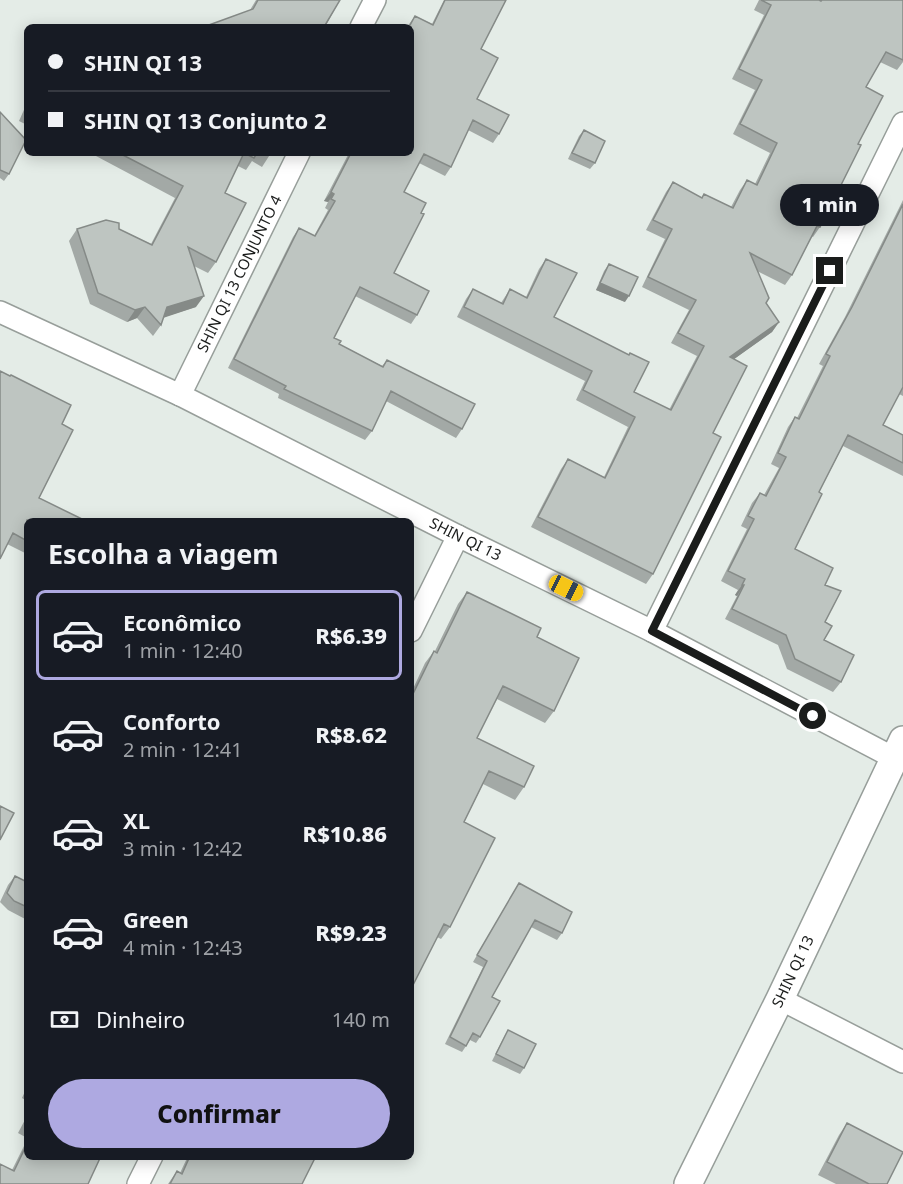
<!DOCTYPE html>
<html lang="pt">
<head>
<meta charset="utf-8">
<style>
  body { margin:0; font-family:"Noto Sans",sans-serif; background:#20242c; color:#f1f3f6; height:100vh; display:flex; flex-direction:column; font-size:22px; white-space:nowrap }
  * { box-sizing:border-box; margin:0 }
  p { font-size:20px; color:#9ea1a6 }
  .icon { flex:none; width:33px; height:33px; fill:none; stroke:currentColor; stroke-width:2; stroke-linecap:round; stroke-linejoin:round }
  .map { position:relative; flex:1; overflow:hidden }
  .details { position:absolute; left:24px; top:518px; width:390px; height:642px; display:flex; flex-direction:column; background:#171b24; border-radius:9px; box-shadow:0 3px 15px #0003 }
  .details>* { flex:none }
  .guide { position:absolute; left:24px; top:24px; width:390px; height:132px; border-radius:9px; box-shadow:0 3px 15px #0003; display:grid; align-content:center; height:132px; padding:0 24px; background:#171b24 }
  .end { position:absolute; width:27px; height:27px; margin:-14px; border:8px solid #1a1c1b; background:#fff; box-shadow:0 0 0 3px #fff }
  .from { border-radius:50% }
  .bubble { position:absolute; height:42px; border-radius:21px; background:#171b24; box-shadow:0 3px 15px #0003; font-size:20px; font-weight:800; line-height:42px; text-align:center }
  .car { position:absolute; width:18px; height:36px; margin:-18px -9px; border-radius:8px; box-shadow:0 0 4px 2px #0007; background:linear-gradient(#f5c518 24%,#345 0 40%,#f5c518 0 76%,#345 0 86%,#f5c518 0) }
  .guide b { display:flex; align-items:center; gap:21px; height:57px; font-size:22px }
  .guide b+b { border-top:2px solid #363941 }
  .guide i { width:15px; height:15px; background:#f1f3f6 }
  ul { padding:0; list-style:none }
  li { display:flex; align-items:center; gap:18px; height:90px; margin:0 12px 9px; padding:0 12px; border:3px solid transparent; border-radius:9px }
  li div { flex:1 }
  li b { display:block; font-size:22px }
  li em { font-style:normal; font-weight:800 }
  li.selected { border-color:#aea9e1 }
  li>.icon { width:54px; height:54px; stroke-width:1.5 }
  h2 { padding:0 24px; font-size:27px; line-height:72px }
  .pay { display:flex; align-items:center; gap:15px; height:66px; padding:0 24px; font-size:22px }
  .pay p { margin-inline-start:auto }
  .primary-button { display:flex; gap:12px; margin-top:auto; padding:12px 24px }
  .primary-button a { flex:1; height:69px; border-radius:36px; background:#aea9e1; color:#111; font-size:24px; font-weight:800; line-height:69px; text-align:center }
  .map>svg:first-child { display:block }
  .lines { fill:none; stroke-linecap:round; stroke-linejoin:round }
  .minor-casing { stroke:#979e9a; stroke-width:24 }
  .tertiary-casing { stroke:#979e9a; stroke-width:30 }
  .minor { stroke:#fff; stroke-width:21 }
  .tertiary { stroke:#fff; stroke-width:27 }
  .wall { fill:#a3a9a6 }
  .shaded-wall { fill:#858a87 }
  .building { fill:#bec5c1; stroke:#858a87; stroke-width:1.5 }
  .route { stroke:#1a1c1b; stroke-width:8 }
  .labels { text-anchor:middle; stroke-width:4.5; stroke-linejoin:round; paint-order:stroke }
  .street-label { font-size:15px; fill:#1a1c1b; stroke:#e4ece7 }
</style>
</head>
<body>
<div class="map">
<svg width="903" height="1184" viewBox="0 0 903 1184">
  <rect width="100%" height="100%" fill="#e4ece7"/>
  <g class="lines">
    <defs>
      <g id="minor">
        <path d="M 361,27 L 375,0"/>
        <path id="s1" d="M 0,312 L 180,395 L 458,536 L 652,631 L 894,758"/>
        <path id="s2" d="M 180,395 L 299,153"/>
        <path d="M 411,631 L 458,536"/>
        <path d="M 652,631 L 903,123"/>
        <path d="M 780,999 L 903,1062"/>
        <path d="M 138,1184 L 152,1156"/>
      </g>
      <g id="tertiary">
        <path id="s3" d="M 688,1184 L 780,999 L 903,740"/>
      </g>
    </defs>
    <use href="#minor" class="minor-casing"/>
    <use href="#tertiary" class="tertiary-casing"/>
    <use href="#minor" class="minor"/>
    <use href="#tertiary" class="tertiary"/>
  </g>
  <path class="wall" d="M 256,0 L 340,0 L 325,27 L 208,27 L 209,25 L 250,10 Z
    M 444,0 L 506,0 L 481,49 L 477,99 L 499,134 L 493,143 L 468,130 L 451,167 L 445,176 L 419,163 L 404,192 L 394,273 L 417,315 L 411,324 L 355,296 L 334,338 L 339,344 L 382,366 L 387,360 L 462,429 L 456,438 L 386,401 L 372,431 L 365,440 L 278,398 L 279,394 L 228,368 L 293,237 L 299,228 L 314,236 L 328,210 L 325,208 L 328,202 L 324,201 L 349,153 L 411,153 L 411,27 L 407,27 L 415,16 L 432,24 Z
    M 759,0 L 903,0 L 903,62 L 897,70 L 880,62 L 866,87 L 858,144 L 820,227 L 813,237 L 811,236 L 792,275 L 785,285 L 757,271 L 766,303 L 779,322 L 772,332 L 734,359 L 713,433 L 653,574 L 646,584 L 531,527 L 561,469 L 568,459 L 604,477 L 628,427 L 576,400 L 585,381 L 457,317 L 466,299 L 473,289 L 501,303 L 510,289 L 526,297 L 539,269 L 546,259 L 554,317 L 634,392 L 669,410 L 697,356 L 671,343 L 689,310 L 642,287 L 665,239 L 646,230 L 666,192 L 673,182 L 701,198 L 704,194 L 731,207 L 740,190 L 747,180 L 755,184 L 770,153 L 733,134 L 755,90 L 732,79 L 764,15 L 754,10 Z
    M 27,103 L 27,125 L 19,121 Z
    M 0,112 L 9,174 L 4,181 L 0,178 Z
    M 584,130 L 595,163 L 590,169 L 568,159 L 579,136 Z
    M 98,153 L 271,153 L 262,167 L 252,161 L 246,170 L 238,166 L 225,193 L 216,262 L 208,273 L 194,266 L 196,307 L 164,317 L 161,325 L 153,336 L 137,318 L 127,322 L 90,304 L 69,241 L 77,229 L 119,229 L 151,244 L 175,198 L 96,156 Z
    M 903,200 L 903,396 L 899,394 L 883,425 L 903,435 L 903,476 L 843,446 L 819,492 L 795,549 L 825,585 L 824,640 L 841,682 L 833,692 L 787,669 L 778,645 L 725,619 L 737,596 L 735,595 L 738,590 L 721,581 L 747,529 L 741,526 L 752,503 L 760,493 L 764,495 L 779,468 L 771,464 L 788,427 L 795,417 L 797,418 L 823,366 L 819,364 L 845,317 Z
    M 609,264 L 625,302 L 596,290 L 604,271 Z
    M 62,424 L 27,520 L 27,554 L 7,544 Z
    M 467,592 L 537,637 L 554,711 L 545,723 L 497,699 L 477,738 L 524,787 L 515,800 L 483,784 L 464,822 L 450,927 L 441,939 L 437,937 L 411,989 L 411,693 L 425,663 L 434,651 L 435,651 L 458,604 Z
    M 15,876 L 27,882 L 27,920 L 8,910 L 0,902 L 8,885 Z
    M 519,883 L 562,933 L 557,940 L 531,927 L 492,997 L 480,1037 L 476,1043 L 470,1040 L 462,1052 L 445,1044 L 483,967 L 473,962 Z
    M 508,1030 L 524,1068 L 520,1074 L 492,1061 L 504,1037 Z
    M 27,1087 L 27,1101 L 22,1098 Z
    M 27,1116 L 27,1138 L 18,1133 Z
    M 847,1123 L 887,1184 L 836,1184 L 818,1175 L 839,1135 Z
    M 27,1140 L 27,1156 L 88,1184 L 12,1170 Z
    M 188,1156 L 316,1156 L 302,1184 L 168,1184 L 177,1171 L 180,1173 Z
    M 321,1156 L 330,1156 L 328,1160 Z"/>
  <path class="shaded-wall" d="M 331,192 L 334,194 L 328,202 L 324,201 Z
    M 600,283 L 629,296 L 625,302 L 596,290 Z
    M 204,296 L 196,307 L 160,319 L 167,307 Z
    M 145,307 L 137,318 L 127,322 L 135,310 Z
    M 779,322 L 772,332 L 723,367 L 730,357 Z
    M 742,585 L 744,585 L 737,596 L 735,595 Z"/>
  <path class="building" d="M 258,0 L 340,0 L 324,27 L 210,27 L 209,25 L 253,9 Z
    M 445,0 L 506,0 L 481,49 L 498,58 L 477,99 L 509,115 L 499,134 L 473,120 L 451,167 L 424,154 L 404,192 L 426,203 L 421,213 L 424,214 L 394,273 L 429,291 L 417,315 L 360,287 L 334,338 L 341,341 L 339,344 L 383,367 L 387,360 L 475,404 L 462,429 L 391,391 L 372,431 L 284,389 L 286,386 L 234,359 L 299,228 L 315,236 L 335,201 L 331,199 L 334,194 L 331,192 L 351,153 L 411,153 L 411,27 L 409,27 L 415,16 L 433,25 Z
    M 761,0 L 819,0 L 821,1 L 822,0 L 903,0 L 903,60 L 886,52 L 866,87 L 883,96 L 858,144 L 861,145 L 820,227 L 817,226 L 792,275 L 750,253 L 769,298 L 766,303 L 779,322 L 730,357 L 747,366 L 713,433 L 721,437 L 653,574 L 538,517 L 568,459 L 605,478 L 635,417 L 583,390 L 592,371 L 464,307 L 473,289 L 503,304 L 510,289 L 527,298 L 546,259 L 577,273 L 554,317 L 629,355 L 630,353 L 649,362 L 634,392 L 671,410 L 704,346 L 678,333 L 696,300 L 648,277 L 672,229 L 653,220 L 673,182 L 702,198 L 704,194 L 733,208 L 747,180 L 757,185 L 777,143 L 740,124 L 762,80 L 739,69 L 771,5 Z
    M 0,112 L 26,140 L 9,174 L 0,170 Z
    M 584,130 L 605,141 L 595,163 L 572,153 Z
    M 119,153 L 257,153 L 254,158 L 244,153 L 225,193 L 246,203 L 216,262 L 188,247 L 204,296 L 167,307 L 161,325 L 145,307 L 135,310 L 98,293 L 77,229 L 106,220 L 119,223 L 119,229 L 152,245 L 183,186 Z
    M 903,204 L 903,387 L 883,425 L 903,435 L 903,463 L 848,435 L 819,492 L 822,494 L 795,549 L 833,568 L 825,585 L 841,591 L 825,622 L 832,626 L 824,640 L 854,655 L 841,682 L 795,659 L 786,635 L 732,609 L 744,585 L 742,585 L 745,579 L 728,571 L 754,519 L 748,516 L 760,493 L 766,496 L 786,457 L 778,453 L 795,417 L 799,419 L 830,356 L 826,354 L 852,307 Z
    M 609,264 L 638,277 L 629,296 L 600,283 Z
    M 0,371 L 10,376 L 11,375 L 71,405 L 62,424 L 73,430 L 39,498 L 84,520 L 27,520 L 27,541 L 13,533 L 0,559 Z
    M 467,592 L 541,628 L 537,637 L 579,658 L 554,711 L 503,686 L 477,738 L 534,766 L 524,787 L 489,771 L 464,822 L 495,838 L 450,927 L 444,924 L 411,989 L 411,698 L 434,651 L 437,653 Z
    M 0,806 L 14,813 L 0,840 Z
    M 15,876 L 27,882 L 27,907 L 14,901 L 7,893 Z
    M 519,883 L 572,912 L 562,933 L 535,920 L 492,997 L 500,1001 L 480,1037 L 473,1033 L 466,1046 L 450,1037 L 487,961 L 477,955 Z
    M 508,1030 L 536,1044 L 524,1068 L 496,1054 Z
    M 847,1123 L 903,1152 L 887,1184 L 869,1184 L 827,1162 Z
    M 27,1144 L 27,1156 L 101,1156 L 88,1184 L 0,1184 L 0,1164 L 14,1171 Z
    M 190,1156 L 316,1156 L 302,1184 L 170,1184 L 177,1171 L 182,1174 Z"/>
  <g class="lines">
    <path class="route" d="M 813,716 L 652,631 L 830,271"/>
  </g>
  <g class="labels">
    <g class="street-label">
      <text dy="5" stroke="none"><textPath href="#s2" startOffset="135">SHIN QI 13 CONJUNTO 4</textPath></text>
      <text dy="5" stroke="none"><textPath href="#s1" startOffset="518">SHIN QI 13</textPath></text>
      <text dy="5" stroke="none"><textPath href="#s3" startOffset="237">SHIN QI 13</textPath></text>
    </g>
  </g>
</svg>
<i class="end from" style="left:813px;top:716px"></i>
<i class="end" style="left:830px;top:271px"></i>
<div class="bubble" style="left:780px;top:184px;width:99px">1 min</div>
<i class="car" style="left:566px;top:588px;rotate:116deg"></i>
<div class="guide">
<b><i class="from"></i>SHIN QI 13</b>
<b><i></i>SHIN QI 13 Conjunto 2</b>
</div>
<section class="details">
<h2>Escolha a viagem</h2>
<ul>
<li class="selected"><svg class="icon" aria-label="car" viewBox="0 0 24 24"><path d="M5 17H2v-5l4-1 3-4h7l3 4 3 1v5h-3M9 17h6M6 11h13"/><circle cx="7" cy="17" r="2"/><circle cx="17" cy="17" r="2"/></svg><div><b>Econômico</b><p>1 min · 12:40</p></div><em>R$6.39</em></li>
<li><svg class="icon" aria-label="car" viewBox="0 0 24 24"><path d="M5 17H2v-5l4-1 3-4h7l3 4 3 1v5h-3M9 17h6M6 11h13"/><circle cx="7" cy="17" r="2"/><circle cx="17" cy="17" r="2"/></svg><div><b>Conforto</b><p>2 min · 12:41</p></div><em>R$8.62</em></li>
<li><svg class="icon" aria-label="car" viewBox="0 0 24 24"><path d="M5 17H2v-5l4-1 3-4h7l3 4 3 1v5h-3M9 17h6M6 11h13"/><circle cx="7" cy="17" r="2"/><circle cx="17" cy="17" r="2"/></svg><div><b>XL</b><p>3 min · 12:42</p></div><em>R$10.86</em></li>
<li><svg class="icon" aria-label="car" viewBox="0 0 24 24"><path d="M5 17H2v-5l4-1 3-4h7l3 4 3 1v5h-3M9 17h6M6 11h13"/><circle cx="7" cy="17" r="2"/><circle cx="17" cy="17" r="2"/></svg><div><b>Green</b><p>4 min · 12:43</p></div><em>R$9.23</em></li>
</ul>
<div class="pay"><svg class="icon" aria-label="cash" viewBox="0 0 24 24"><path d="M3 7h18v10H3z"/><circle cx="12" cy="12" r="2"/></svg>Dinheiro<p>140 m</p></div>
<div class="primary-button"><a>Confirmar</a></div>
</section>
</div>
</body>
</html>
